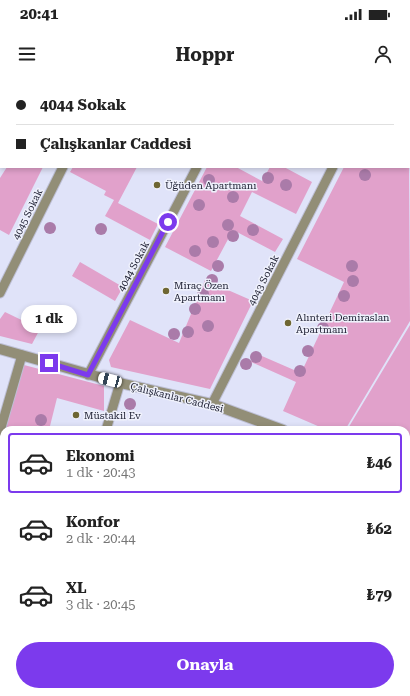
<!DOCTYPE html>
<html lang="tr">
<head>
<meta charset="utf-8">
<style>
  body { margin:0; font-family:"Roboto Serif",serif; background:#f2f2f2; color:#222; height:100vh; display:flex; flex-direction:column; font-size:15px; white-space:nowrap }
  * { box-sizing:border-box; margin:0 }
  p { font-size:13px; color:#767676 }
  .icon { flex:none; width:22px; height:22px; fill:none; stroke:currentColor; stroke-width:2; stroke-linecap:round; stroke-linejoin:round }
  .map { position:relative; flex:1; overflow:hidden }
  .details { position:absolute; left:0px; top:346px; width:410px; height:270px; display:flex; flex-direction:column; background:#fff; border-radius:12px 12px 0 0; box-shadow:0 2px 6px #0003 }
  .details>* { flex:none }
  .hud { position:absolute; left:0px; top:0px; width:410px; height:88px; box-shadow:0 2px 6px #0003; display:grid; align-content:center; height:88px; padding:0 16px; background:#fff }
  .end { position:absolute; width:18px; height:18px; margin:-9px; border:5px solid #7c3aed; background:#fff; box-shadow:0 0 0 2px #fff }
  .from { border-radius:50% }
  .bubble { position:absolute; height:28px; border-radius:14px; background:#fff; box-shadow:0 2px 6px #0003; font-size:13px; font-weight:700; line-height:28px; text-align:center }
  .car { position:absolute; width:12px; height:24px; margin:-12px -6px; border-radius:5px; box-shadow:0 0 3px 1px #0007; background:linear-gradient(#fff 24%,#345 0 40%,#fff 0 76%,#345 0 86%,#fff 0) }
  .hud b { display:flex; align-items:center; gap:14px; height:38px; font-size:15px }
  .hud b+b { border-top:1px solid #e0e0e0 }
  .hud i { width:10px; height:10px; background:#222 }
  ul { padding:7px 0 0; list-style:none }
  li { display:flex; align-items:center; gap:12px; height:60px; margin:0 8px 6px; padding:0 8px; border:2px solid transparent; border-radius:4px }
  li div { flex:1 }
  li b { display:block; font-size:15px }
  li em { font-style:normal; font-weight:700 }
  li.selected { border-color:#7c3aed }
  li>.icon { width:36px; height:36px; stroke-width:1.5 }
  .action { display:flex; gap:8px; margin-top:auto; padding:8px 16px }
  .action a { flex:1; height:46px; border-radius:24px; background:#7c3aed; color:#fff; font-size:16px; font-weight:700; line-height:46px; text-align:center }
  .status { display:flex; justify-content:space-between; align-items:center; height:28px; padding:0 20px; background:#fff; direction:ltr }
  .status svg { height:11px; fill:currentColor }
  header { display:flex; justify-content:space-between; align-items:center; height:52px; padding:0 16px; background:#fff; font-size:18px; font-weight:700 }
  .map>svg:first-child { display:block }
  .green { fill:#e1a1cb }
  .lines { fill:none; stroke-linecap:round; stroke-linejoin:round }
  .service-casing { stroke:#bdbfd5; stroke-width:11 }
  .tertiary-casing { stroke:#bdbfd5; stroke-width:12 }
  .service { stroke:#928e77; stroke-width:9 }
  .tertiary { stroke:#928e77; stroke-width:10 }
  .tree { fill:#aa7ba9 }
  .route { stroke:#7c3aed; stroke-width:5 }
  .poi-dot { fill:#6e6632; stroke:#eff1fc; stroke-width:1.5 }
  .labels { text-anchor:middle; stroke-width:3; stroke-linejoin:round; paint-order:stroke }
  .poi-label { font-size:10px; fill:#1b1d30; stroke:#eff1fc; text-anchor:start }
  .street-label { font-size:10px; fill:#1b1d30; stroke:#eff1fc }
</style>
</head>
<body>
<div class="status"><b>20:41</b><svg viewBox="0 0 49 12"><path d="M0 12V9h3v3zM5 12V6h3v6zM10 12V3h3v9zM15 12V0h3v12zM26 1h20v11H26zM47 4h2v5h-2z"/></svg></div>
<header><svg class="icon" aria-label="menu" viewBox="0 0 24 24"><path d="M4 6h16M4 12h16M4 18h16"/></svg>Hoppr<svg class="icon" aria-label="person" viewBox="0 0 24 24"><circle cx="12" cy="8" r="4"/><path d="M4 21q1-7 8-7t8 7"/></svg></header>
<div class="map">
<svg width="410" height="616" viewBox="0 0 410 616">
  <rect width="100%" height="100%" fill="#e0e3f9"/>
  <path class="green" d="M 409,82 L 410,241 L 345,350 L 327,350 L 283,331 L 296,302 L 251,282 L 255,273 L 301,293 L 344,202 L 297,179 L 344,87 L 409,87 Z
    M 7,87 L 43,87 L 9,155 L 0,150 L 0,98 Z
    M 73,87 L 137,87 L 118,123 L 158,144 L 150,160 L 105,136 L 114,120 L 104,115 L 106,111 L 70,92 Z
    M 207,87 L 236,87 L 262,101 L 270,87 L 284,87 L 312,102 L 296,134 L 252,112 L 240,136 L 283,159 L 275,172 L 233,150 L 211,191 L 165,167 Z
    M 80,182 L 123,207 L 115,221 L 72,196 Z
    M 205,200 L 253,221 L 210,309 L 111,287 L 109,280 L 130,240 L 179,263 Z
    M 5,232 L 40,249 L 32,264 L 0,256 L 0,239 Z
    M 410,245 L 410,392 L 406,390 L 406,350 L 347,350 Z
    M 24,285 L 104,306 L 104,331 L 57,318 L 49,350 L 5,350 Z
    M 0,398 L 4,399 L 4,471 L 0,470 Z
    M 4,504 L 4,612 L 53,612 L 54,616 L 0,616 L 0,513 Z
    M 410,548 L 410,616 L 370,616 L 373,612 L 406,612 L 406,555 Z
    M 225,612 L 345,612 L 343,616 L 223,616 Z"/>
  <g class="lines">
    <defs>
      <path id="service" d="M 106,1 L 106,0
        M 242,1 L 243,0
        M 377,1 L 377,0
        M 0,213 L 63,87
        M 88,295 L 197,87
        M 212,324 L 333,87
        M 106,350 L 120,303
        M 0,351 L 22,275
        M 406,415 L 410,421
        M 406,522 L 410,515
        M 207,616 L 209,612
        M 355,616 L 358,612"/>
      <path id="tertiary" d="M 0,269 L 120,303 L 212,324 L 283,350
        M 406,406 L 410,408"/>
    </defs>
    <use href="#service" class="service-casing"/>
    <use href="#tertiary" class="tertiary-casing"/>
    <use href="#service" class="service"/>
    <use href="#tertiary" class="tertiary"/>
  </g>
  <g class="tree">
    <circle cx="365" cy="95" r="6"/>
    <circle cx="268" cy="98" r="6"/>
    <circle cx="209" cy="100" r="6"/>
    <circle cx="286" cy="105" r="6"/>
    <circle cx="233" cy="117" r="6"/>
    <circle cx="199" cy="125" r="6"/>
    <circle cx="228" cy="145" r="6"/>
    <circle cx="50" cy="148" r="6"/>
    <circle cx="101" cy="149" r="6"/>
    <circle cx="253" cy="150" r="6"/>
    <circle cx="233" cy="156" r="6"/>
    <circle cx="213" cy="162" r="6"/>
    <circle cx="195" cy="171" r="6"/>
    <circle cx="218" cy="186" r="6"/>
    <circle cx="352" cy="186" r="6"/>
    <circle cx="212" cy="200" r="6"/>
    <circle cx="353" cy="201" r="6"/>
    <circle cx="203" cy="214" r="6"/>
    <circle cx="344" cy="216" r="6"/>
    <circle cx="195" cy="229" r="6"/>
    <circle cx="208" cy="246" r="6"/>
    <circle cx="323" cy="248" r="6"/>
    <circle cx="188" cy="252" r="6"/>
    <circle cx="174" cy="254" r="6"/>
    <circle cx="308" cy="271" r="6"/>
    <circle cx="256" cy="277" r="6"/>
    <circle cx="246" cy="284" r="6"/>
    <circle cx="300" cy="291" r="6"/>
    <circle cx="130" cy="324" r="6"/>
    <circle cx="41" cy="340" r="6"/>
  </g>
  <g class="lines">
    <path class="route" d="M 49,283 L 88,295 L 168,142"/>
  </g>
  <g class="poi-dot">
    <circle cx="157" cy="105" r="4"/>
    <circle cx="166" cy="211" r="4"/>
    <circle cx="288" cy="243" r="4"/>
    <circle cx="76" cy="335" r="4"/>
  </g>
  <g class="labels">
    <g class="poi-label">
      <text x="165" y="109">Üğüden Apartmanı</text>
      <text x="174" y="209">Miraç Özen<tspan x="174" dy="12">Apartmanı</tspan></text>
      <text x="296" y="241">Alınteri Demiraslan<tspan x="296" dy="12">Apartmanı</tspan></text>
      <text x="84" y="339">Müstakil Ev</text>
    </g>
    <g class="street-label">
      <text transform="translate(27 134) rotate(-64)" y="4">4045 Sokak</text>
      <text transform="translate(133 186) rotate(-62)" y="4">4044 Sokak</text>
      <text transform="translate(263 200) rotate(-63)" y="4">4043 Sokak</text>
      <text transform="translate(177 317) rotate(14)" y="4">Çalışkanlar Caddesi</text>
    </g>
  </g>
</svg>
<i class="end from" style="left:168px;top:142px"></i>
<i class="end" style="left:49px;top:283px"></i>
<div class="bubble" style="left:21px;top:225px;width:56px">1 dk</div>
<i class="car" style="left:110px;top:300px;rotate:285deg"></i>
<div class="hud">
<b><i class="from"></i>4044 Sokak</b>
<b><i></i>Çalışkanlar Caddesi</b>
</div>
<section class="details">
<ul>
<li class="selected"><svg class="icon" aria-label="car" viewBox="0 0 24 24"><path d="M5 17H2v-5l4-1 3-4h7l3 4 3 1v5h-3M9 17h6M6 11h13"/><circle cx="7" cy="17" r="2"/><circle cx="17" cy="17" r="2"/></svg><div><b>Ekonomi</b><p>1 dk · 20:43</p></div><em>₺46</em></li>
<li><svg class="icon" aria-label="car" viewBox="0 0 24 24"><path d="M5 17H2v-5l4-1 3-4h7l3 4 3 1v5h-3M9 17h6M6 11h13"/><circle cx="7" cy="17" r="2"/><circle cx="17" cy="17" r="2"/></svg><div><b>Konfor</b><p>2 dk · 20:44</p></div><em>₺62</em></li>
<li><svg class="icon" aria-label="car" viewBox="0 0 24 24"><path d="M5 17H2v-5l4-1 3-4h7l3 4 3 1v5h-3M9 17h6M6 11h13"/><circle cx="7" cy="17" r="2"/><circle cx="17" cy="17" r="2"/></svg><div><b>XL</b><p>3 dk · 20:45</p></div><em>₺79</em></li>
</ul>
<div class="action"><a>Onayla</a></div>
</section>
</div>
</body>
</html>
